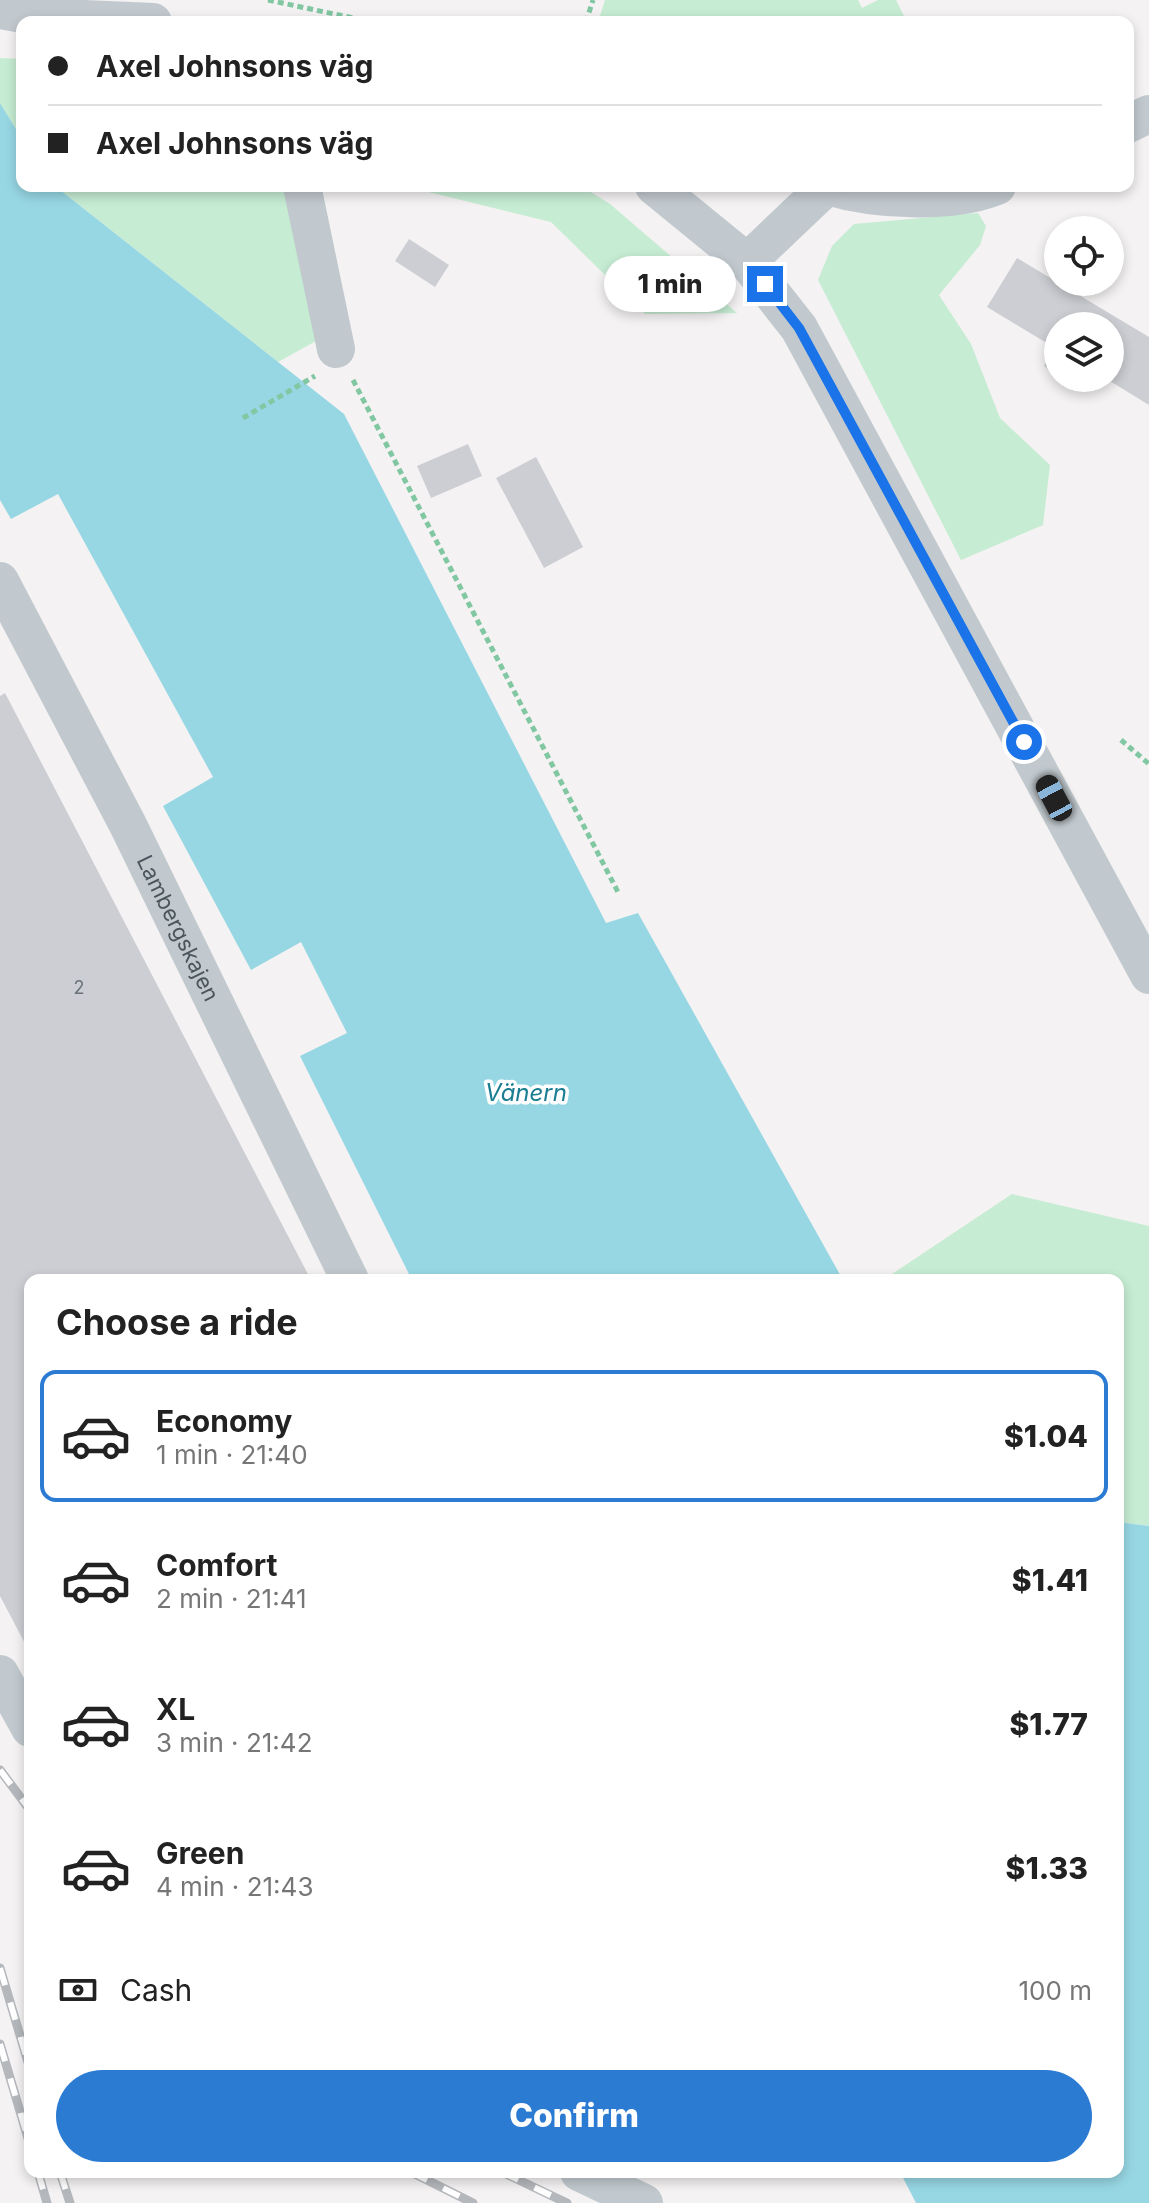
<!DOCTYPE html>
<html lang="en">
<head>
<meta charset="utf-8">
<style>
  body { margin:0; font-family:Inter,sans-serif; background:#f2f2f2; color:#222; height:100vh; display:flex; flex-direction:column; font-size:30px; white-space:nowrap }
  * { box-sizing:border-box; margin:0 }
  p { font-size:26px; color:#767676 }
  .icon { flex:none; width:44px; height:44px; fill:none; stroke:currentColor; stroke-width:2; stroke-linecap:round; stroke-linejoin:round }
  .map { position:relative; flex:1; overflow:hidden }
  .panel { position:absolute; left:24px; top:1274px; width:1100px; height:904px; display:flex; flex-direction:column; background:#fff; border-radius:16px; box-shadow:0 4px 12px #0003 }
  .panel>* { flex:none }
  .top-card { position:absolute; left:16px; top:16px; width:1118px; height:176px; border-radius:16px; box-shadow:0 4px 12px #0003; display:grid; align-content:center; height:176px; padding:0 32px; background:#fff }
  .fabs { position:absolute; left:1044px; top:216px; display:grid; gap:16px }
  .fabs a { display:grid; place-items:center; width:80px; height:80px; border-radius:50%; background:#fff; box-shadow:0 4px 12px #0003; font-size:40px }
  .end { position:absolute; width:36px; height:36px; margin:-18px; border:10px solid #1a73e8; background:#fff; box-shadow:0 0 0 4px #fff }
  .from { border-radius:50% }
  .bubble { position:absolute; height:56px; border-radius:28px; background:#fff; box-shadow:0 4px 12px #0003; font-size:26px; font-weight:800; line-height:56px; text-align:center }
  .car { position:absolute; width:24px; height:48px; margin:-24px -12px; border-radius:10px; box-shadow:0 0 6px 2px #0007; background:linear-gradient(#222 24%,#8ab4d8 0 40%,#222 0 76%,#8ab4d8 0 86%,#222 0) }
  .top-card b { display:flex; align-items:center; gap:28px; height:76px; font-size:30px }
  .top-card b+b { border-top:2px solid #e0e0e0 }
  .top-card i { width:20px; height:20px; background:#222 }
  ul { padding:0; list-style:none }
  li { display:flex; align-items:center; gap:24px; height:132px; margin:0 16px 12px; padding:0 16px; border:4px solid transparent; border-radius:16px }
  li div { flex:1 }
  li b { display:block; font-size:30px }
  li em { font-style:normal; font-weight:800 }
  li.active { border-color:#2c7bd3 }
  li>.icon { width:72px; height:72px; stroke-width:1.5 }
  h2 { padding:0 32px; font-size:36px; line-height:96px }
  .pay { display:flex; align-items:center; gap:20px; height:88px; padding:0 32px; font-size:30px }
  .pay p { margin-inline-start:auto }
  .primary-button { display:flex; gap:16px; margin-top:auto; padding:16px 32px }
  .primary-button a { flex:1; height:92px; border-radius:48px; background:#2c7bd3; color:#fff; font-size:32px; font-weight:800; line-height:92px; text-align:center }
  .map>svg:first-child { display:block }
  .green { fill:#c6ecd3 }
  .water { fill:#97d7e4 }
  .building { fill:#ccced3 }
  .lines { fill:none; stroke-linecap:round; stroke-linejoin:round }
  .path { stroke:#81c7a2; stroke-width:5; stroke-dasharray:6 4; stroke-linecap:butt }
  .minor { stroke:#c1c9ce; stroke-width:38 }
  .rail-casing { stroke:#b4b7bb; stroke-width:9 }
  .rail { stroke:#fff; stroke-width:6; stroke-dasharray:18; stroke-linecap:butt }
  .route { stroke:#1a73e8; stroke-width:10 }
  .labels { text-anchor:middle; stroke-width:7; stroke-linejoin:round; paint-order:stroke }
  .number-label { font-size:18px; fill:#6b737a }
  .street-label { font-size:22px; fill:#4b555d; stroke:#fff }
  .water-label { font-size:24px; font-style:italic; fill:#1a7d92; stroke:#fff }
</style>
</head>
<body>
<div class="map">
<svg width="1149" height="2203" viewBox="0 0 1149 2203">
  <rect width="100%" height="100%" fill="#f4f2f2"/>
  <path class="green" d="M 605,0 L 858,0 L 862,8 L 878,0 L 896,0 L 907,22 L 598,22 Z
    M 0,58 L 22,59 L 22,139 L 0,103 Z
    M 55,186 L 288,186 L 316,341 L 278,362 Z
    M 404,186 L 581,186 L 610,204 L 737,313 L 645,314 L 551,222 Z
    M 978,213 L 986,226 L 980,245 L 939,295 L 971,344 L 1000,418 L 1050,465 L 1043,525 L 961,560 L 818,280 L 832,246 L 854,224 Z
    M 1012,1194 L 1149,1226 L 1149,1526 L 1118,1522 L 1118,1280 L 883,1280 Z"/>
  <path class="water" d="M 0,103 L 22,139 L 22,186 L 55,186 L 344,414 L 606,923 L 638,913 L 843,1280 L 412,1280 L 300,1056 L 347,1033 L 301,942 L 251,970 L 163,806 L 213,777 L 58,494 L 11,519 L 0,500 Z
    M 1118,1522 L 1149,1526 L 1149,2203 L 916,2203 L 900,2172 L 1118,2172 Z"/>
  <path class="building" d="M 409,239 L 449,265 L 435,287 L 395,261 Z
    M 1017,258 L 1149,337 L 1149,405 L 1105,378 L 1110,378 L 1110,326 L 1058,326 L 1058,375 L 1044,366 L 1055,348 L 987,307 Z
    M 468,444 L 482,476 L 431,498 L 417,466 Z
    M 536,457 L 583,547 L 544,568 L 496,478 Z
    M 5,693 L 311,1280 L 30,1280 L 30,1653 L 0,1596 L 0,696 Z"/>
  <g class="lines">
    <path class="path" d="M 268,0 L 372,22
      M 586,22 L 593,0
      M 353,380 L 619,894
      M 243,418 L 315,376
      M 1121,740 L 1149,764"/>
    <g class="minor">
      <path d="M 0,10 L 38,17 L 153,22"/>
      <path d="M 1128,124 L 1149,114"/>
      <path d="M 302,186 L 336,349"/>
      <path d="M 654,186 L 747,262 L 799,328 L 1149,975"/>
      <path d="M 827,186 C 874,200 951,205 997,186"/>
      <path d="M 747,262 L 827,186"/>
      <path id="s1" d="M 0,581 L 128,825 L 350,1280"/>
      <path d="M 0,1674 L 30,1728"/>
      <path d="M 579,2172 L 644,2203"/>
    </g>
    <defs>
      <path id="rail" d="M 0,1770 L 30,1810
        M 0,1968 L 30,2069
        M 0,2044 L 30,2145
        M 38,2172 L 47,2203
        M 60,2172 L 70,2203
        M 411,2172 L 473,2203
        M 502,2172 L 567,2203"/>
    </defs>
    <use href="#rail" class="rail-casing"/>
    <use href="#rail" class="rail"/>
  </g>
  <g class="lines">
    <path class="route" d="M 765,284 L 799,328 L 1024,742"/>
  </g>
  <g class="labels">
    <g class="number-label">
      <text x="79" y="994">2</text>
    </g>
    <g class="street-label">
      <text dy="8" stroke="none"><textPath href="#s1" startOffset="390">Lambergskajen</textPath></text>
    </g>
    <g class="water-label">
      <text x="526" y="1101">Vänern</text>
    </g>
  </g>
</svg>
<div class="fabs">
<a><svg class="icon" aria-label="locate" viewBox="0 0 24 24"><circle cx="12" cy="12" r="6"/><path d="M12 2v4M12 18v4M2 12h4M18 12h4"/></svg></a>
<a><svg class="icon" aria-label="layers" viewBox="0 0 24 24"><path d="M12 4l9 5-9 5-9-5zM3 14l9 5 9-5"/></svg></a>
</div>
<i class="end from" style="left:1024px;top:742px"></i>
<i class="end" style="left:765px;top:284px"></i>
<div class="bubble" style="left:604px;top:256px;width:132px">1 min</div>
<i class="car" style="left:1054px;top:798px;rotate:332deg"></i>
<div class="top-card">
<b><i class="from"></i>Axel Johnsons väg</b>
<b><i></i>Axel Johnsons väg</b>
</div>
<section class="panel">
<h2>Choose a ride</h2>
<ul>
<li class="active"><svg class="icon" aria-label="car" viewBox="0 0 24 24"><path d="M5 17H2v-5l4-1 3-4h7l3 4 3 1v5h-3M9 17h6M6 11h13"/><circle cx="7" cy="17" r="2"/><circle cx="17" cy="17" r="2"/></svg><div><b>Economy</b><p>1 min · 21:40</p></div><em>$1.04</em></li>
<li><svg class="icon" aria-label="car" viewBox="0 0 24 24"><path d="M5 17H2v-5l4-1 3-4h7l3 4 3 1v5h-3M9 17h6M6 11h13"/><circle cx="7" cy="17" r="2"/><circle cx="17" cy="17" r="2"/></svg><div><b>Comfort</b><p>2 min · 21:41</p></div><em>$1.41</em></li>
<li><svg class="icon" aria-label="car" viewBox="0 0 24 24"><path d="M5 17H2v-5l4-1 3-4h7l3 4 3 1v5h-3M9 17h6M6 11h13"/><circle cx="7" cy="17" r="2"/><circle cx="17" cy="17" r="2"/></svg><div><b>XL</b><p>3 min · 21:42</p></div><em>$1.77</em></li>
<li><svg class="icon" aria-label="car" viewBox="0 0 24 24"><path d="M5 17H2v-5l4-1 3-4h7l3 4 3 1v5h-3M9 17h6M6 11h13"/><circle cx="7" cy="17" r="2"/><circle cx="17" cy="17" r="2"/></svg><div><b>Green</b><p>4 min · 21:43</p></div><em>$1.33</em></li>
</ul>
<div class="pay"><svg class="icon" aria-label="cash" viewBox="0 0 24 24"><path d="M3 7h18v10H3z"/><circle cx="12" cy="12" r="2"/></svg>Cash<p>100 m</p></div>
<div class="primary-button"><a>Confirm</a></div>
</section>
</div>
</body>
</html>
